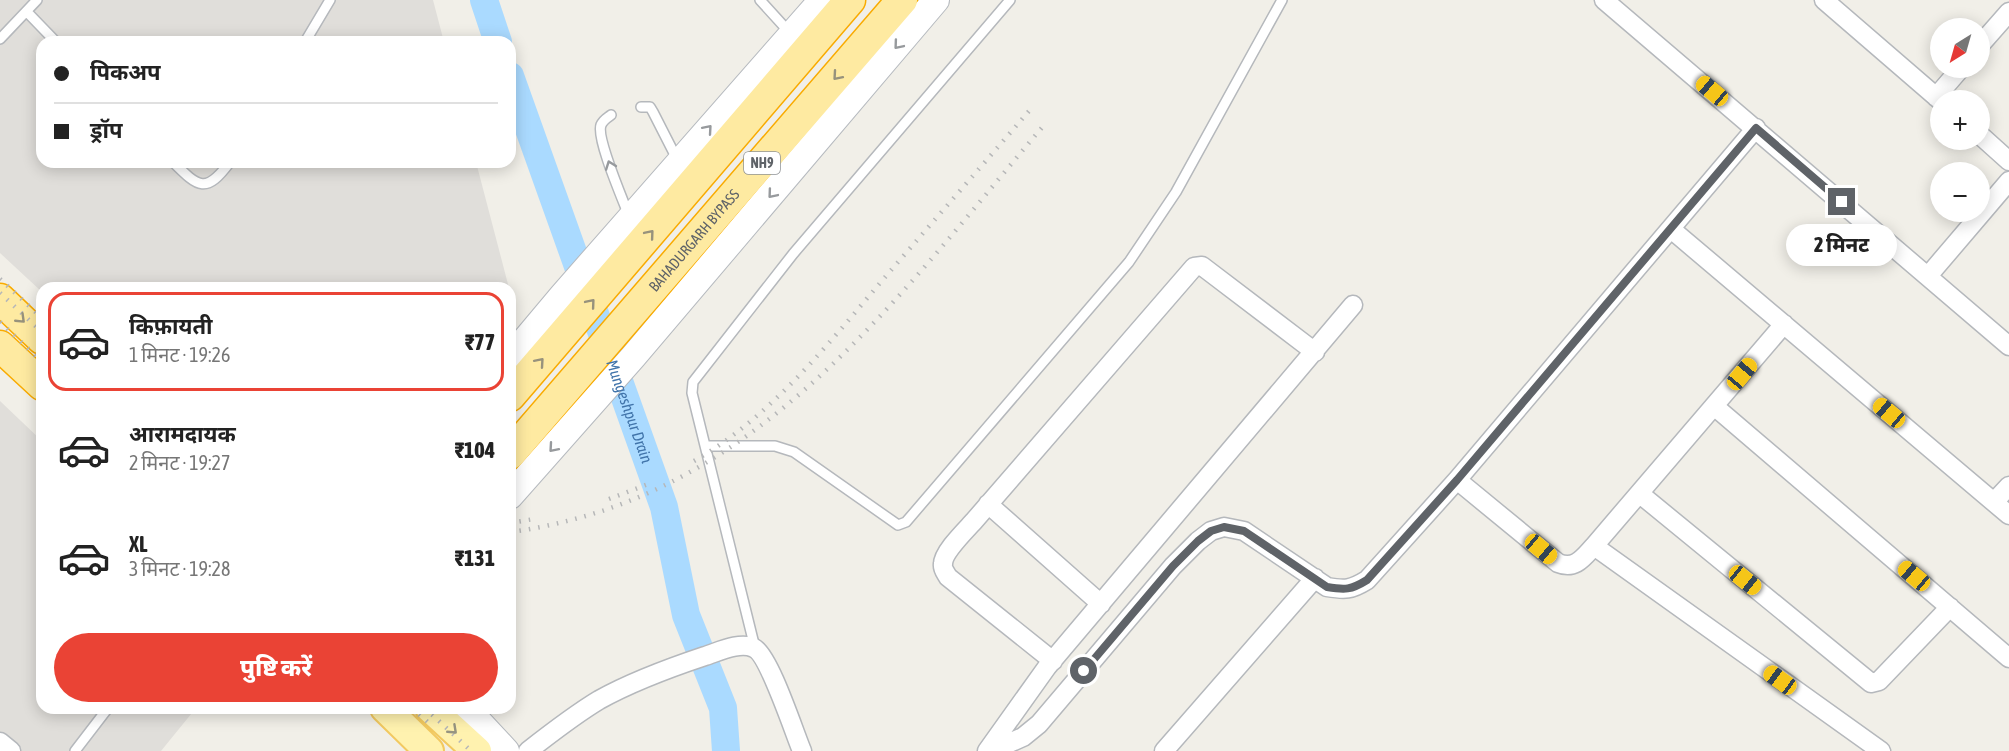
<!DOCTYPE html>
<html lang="hi">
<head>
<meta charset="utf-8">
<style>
  body { margin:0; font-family:"Asap Condensed","Noto Sans Devanagari",sans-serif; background:#f6f6f6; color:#222; height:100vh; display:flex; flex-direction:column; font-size:22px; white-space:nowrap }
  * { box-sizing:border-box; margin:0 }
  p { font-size:20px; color:#767676 }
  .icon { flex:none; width:33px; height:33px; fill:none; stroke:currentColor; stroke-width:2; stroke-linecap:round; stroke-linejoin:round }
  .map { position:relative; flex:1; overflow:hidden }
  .panel { position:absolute; left:36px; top:282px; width:480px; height:432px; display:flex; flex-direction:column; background:#fff; border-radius:18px; box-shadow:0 3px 15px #0003 }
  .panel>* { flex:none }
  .hud { position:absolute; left:36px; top:36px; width:480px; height:132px; border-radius:18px; box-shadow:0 3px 15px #0003; display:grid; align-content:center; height:132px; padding:0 18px; background:#fff }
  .needle { width:39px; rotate:217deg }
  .fabs { position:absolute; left:1930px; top:18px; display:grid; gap:12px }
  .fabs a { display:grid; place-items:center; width:60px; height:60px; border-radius:50%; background:#fff; box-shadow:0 3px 15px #0003; font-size:30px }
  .end { position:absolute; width:27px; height:27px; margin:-14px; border:8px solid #5f6368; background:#fff; box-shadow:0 0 0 3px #fff }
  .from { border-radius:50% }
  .bubble { position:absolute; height:42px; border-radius:21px; background:#fff; box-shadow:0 3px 15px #0003; font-size:20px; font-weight:800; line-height:42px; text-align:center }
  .car { position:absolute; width:18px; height:36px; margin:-18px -9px; border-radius:8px; box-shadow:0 0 4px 2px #0007; background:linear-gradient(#f5c518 24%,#345 0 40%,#f5c518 0 76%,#345 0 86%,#f5c518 0) }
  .hud b { display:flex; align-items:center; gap:21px; height:57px; font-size:22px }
  .hud b+b { border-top:2px solid #e0e0e0 }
  .hud i { width:15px; height:15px; background:#222 }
  ul { padding:10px 0 0; list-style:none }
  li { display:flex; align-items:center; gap:18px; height:99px; margin:0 12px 9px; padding:0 6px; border:3px solid transparent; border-radius:18px }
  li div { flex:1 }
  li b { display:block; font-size:22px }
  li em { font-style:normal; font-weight:800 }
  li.selected { border-color:#ea4335 }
  li>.icon { width:54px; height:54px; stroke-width:1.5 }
  .cta { display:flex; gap:12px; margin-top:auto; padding:12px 18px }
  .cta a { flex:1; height:69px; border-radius:36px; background:#ea4335; color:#fff; font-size:24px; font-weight:800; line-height:69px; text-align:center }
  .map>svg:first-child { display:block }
  .industrial { fill:#e0deda }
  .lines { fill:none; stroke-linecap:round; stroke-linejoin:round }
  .river { stroke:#aadaff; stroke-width:28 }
  .service-casing { stroke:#b5b8bc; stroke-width:12 }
  .minor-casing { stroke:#b5b8bc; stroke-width:21 }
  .secondary-casing { stroke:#b6babf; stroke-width:28 }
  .primary-casing { stroke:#f2c960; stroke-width:32 }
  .trunk-casing { stroke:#f9ab00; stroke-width:33 }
  .service { stroke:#fff; stroke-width:9 }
  .minor { stroke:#fff; stroke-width:18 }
  .secondary { stroke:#fff; stroke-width:26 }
  .primary { stroke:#fff2af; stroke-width:28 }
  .trunk { stroke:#feeaa1; stroke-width:30 }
  .rail { stroke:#b6b7b8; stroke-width:4.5; stroke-dasharray:1.5 8; stroke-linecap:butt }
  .oneway { stroke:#979a9d }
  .oneway2 { stroke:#97927c }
  .oneway3 { stroke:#979581 }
  .route { stroke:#5f6368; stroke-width:8 }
  .labels { text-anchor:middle; stroke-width:6; stroke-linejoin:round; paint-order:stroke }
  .shield { fill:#fff; stroke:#8f9295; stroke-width:1.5 }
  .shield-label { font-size:14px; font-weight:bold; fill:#5f6368 }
  .street-label { font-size:15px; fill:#5f6368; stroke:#fff }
  .water-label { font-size:16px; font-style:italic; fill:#4174aa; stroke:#fff }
</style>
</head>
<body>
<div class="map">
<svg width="2009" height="751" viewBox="0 0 2009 751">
  <rect width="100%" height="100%" fill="#f1efe8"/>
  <path class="industrial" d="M 0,0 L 433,0 L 444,42 L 42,42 L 42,162 L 476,162 L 509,288 L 42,288 L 42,292 L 0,253 Z
    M 0,401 L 42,441 L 42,708 L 196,708 L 161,751 L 0,751 Z"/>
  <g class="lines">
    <g class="river">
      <path d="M 484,0 L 498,42"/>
      <path id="s1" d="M 510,76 L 664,507 L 686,615 L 723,708 L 726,751"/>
    </g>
    <defs>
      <path id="service" d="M 760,0 L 790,33
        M 27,12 L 56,42
        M 0,39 L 37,0
        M 305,42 L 330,0
        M 641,107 L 650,107 L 653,112 L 678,161
        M 611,115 C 607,118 603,120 601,125 C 596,138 623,200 629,216
        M 173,162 C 199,188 206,194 230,162
        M 707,446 L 775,446 L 794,452 L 898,525 L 906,522 L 1129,262 L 1176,192 L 1282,0
        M 755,648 L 692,393 L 693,382 L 793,254 L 1010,0
        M 75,751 L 108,708"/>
      <path id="minor" d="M 1604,0 L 2009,346
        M 1824,0 L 1941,101
        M 1980,45 L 2009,12
        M 1936,97 L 1961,68
        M 1980,135 L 2009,161
        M 1671,229 L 2009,515
        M 1928,276 L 2009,181
        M 1714,406 L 2009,658
        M 1457,480 L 1558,563 C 1575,570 1583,558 1594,546 L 1784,324
        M 1640,494 L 1871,683 L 1879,681 L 1950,607
        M 1994,502 L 2009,486
        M 988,504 L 1101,604
        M 1594,546 L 1881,751
        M 1053,661 L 948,577 C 946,573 942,569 943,564 C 943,552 966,530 974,521 L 1194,267 L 1202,266 L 1315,352
        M 0,742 L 11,751
        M 528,751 C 551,733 574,715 599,700 C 633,681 669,668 705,656 C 718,652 740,641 754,648 C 769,655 794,732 802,751
        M 987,751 L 1047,667 L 1353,305
        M 991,751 L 1023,737 L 1039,724 L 1173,566 L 1198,541 L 1211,531 L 1224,527 L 1244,531 L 1327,587 C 1345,590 1351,590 1367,580 L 1457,480 L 1756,128
        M 1164,751 L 1315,578"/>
      <path id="secondary" d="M 510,358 L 562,296 L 822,0
        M 510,496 L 633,357 L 936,0
        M 466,708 L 506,751"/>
      <path id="primary" d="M 385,708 L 429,751
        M 430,708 L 477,751"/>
      <g id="trunk">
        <path d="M 0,299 L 42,339"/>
        <path d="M 0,346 L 42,385"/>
        <path d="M 510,396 L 850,0"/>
        <path id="s2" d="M 510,454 L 902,0"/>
      </g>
    </defs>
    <use href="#service" class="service-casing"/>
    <use href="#minor" class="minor-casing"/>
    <use href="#secondary" class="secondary-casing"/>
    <use href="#primary" class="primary-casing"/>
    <use href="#trunk" class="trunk-casing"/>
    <use href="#service" class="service"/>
    <use href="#minor" class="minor"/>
    <use href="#secondary" class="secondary"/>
    <use href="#primary" class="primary"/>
    <use href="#trunk" class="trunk"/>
    <path class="rail" d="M 0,279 L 42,318
      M 0,293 L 42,332
      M 0,322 L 42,362
      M 694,461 C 769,418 825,348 880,283 C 930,225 980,168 1029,111
      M 609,499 L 651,483
      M 510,523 L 534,519
      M 510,532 C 528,530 546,526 563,522 C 777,471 910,282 1045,124
      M 412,708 L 430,724
      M 425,708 L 471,751"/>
  </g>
  <defs><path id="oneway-chevron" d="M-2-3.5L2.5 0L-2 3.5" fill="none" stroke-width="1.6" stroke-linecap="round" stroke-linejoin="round" transform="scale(1.5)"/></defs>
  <g class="oneway">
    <use href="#oneway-chevron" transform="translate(898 45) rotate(130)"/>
    <use href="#oneway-chevron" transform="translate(708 129) rotate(-49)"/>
    <use href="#oneway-chevron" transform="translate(610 165) rotate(-110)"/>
    <use href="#oneway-chevron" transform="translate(772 194) rotate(130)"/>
    <use href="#oneway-chevron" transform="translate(553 448) rotate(131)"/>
  </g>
  <g class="oneway2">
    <use href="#oneway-chevron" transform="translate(837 76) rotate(131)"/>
    <use href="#oneway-chevron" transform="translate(650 234) rotate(-50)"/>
    <use href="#oneway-chevron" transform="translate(591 303) rotate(-50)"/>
    <use href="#oneway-chevron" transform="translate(21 319) rotate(44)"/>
    <use href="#oneway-chevron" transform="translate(540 362) rotate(-49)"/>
  </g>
  <use class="oneway3" href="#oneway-chevron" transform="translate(453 730) rotate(43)"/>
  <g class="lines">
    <path class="route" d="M 1084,671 L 1173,566 L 1198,541 L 1211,531 L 1224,527 L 1244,531 L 1327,587 C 1345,590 1351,590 1367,580 L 1457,480 L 1756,128 L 1842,202"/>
  </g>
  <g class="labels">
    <rect class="shield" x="744" y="152" width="36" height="22" rx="4.5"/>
    <g class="shield-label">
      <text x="762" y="168">NH9</text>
    </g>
    <g class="street-label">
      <text dy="5" stroke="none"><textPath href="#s2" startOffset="282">BAHADURGARH BYPASS</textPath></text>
    </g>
    <g class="water-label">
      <text dy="6" stroke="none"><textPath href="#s1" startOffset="356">Mungeshpur Drain</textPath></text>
    </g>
  </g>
</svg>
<div class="fabs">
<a><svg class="needle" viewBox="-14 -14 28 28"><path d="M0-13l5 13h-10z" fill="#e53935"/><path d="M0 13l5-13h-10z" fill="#767676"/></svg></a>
<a>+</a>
<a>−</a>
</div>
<i class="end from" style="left:1084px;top:671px"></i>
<i class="end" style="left:1842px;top:202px"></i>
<div class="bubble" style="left:1786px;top:224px;width:111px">2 मिनट</div>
<i class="car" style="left:1712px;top:91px;rotate:310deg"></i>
<i class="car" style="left:1742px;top:374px;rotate:40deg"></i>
<i class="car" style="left:1889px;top:413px;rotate:310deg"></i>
<i class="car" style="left:1541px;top:549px;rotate:130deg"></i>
<i class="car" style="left:1914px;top:576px;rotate:310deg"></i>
<i class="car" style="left:1745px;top:580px;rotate:129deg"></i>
<i class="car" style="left:1780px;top:680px;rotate:306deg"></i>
<div class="hud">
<b><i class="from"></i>पिकअप</b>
<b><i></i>ड्रॉप</b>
</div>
<section class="panel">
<ul>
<li class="selected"><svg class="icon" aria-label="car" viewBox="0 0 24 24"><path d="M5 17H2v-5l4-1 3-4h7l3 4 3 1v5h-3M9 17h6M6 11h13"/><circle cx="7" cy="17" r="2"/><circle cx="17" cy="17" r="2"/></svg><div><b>किफ़ायती</b><p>1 मिनट · 19:26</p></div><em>₹77</em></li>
<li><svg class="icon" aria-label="car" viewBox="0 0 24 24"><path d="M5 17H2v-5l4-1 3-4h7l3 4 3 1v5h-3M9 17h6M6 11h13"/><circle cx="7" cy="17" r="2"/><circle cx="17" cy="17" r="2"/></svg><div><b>आरामदायक</b><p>2 मिनट · 19:27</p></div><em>₹104</em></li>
<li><svg class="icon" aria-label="car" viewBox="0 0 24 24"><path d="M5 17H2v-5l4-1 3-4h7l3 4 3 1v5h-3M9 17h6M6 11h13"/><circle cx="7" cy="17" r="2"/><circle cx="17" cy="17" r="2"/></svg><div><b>XL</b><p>3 मिनट · 19:28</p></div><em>₹131</em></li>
</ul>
<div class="cta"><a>पुष्टि करें</a></div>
</section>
</div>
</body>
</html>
